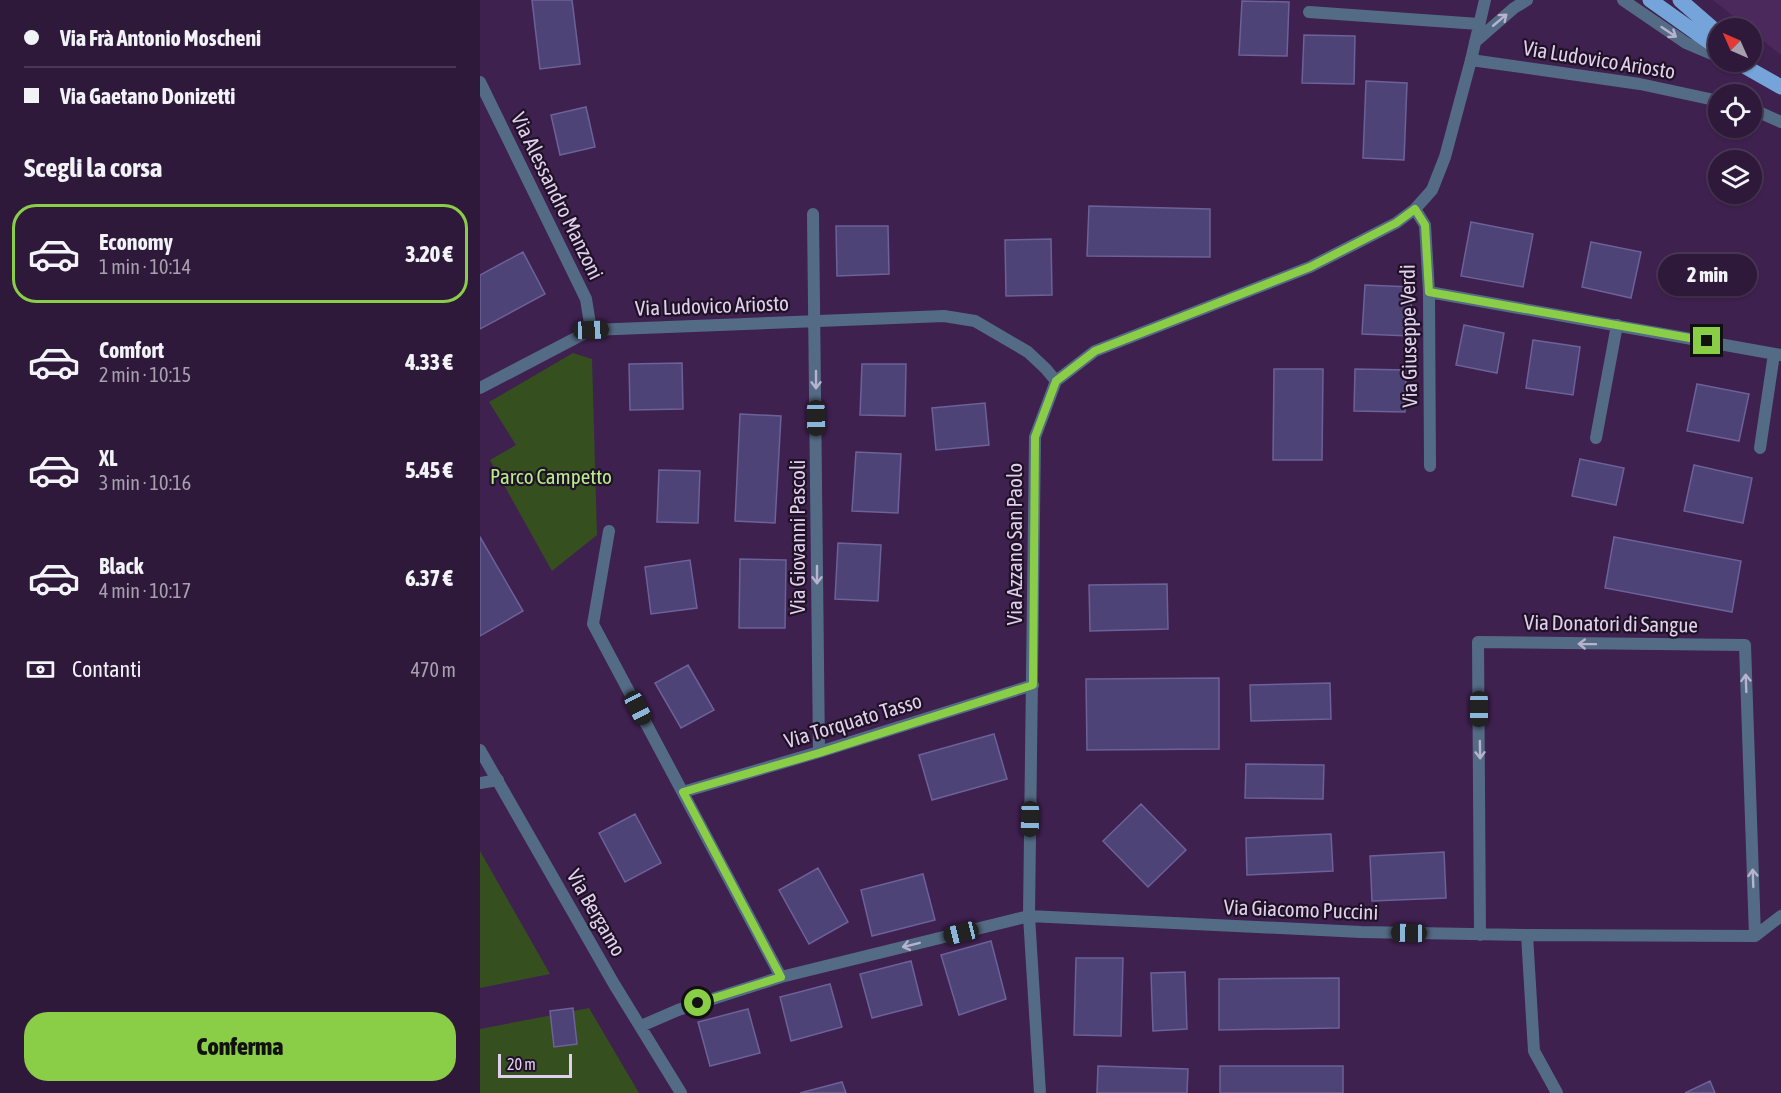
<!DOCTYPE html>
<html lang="it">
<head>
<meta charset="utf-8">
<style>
  body { margin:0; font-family:"Asap Condensed",sans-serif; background:#3b2646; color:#f1f3f6; height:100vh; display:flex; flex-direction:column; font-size:22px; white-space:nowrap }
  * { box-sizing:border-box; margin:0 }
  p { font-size:20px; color:#a7a0af }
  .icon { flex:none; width:33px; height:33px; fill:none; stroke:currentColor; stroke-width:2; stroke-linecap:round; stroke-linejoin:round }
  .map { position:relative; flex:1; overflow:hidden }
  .details { display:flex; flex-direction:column; background:#2f193b; width:480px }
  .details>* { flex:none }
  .top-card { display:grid; align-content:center; height:132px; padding:0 24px; background:#2f193b }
  .needle { width:39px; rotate:315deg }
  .tools { position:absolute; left:1228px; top:18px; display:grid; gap:12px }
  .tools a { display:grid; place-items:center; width:54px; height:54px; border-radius:50%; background:#2f193b; box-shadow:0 2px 4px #0004,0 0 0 2px #4a3855; font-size:30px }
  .scale { position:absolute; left:18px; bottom:15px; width:74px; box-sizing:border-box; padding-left:6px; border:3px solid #e1d0ed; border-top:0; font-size:16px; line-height:21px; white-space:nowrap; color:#e1d0ed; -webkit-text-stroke:4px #1f1226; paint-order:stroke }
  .end { position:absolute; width:27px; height:27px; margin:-14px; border:8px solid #8ace47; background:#111; box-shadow:0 0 0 3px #111 }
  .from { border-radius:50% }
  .bubble { position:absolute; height:42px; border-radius:21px; background:#2f193b; box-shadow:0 2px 4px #0004,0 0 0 2px #4a3855; font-size:20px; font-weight:800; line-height:42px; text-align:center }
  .car { position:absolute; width:18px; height:36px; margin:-18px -9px; border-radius:8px; box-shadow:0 0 4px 2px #0007; background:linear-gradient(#222 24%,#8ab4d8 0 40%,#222 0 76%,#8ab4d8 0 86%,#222 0) }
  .top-card b { display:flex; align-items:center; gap:21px; height:57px; font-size:22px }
  .top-card b+b { border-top:2px solid #4a3855 }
  .top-card i { width:15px; height:15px; background:#f1f3f6 }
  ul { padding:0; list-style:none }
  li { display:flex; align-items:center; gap:18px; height:99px; margin:0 12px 9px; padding:0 12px; border:3px solid transparent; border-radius:24px }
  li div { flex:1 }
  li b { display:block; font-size:22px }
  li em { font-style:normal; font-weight:800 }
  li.active { border-color:#8ace47 }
  li>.icon { width:54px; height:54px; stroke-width:1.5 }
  h2 { padding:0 24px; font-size:27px; line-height:72px }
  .pay { display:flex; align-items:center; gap:15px; height:66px; padding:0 24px; font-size:22px }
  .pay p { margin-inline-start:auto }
  .primary-button { display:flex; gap:12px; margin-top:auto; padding:12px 24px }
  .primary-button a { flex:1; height:69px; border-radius:24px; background:#8ace47; color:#111; font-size:24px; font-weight:800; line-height:69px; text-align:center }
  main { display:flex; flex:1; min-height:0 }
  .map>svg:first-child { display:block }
  .built { fill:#4b295d }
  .green { fill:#364f1f }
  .building { fill:#4e4377; stroke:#6c6198; stroke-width:1.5 }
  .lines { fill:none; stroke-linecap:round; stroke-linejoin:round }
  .lane { stroke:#546b85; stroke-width:12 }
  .street { stroke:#546b85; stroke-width:12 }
  .primary { stroke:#74a4d9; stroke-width:15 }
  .oneway { stroke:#b7b2ce }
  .route { stroke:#8ace47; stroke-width:8 }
  .labels { text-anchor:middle; stroke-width:4.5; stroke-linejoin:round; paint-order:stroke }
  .street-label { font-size:21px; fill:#e1d0ed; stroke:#1f1226 }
  .park-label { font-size:21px; fill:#b6ed89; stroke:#1f1226 }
</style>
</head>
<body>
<main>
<section class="details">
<div class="top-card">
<b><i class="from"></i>Via Frà Antonio Moscheni</b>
<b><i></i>Via Gaetano Donizetti</b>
</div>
<h2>Scegli la corsa</h2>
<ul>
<li class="active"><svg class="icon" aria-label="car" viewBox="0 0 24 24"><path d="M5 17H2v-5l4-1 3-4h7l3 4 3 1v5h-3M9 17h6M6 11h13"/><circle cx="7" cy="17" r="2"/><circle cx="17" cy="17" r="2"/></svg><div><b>Economy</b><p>1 min · 10:14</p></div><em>3.20 €</em></li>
<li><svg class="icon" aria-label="car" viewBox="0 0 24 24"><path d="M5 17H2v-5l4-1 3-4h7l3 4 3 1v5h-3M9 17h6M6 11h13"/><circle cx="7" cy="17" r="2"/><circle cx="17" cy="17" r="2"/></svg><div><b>Comfort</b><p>2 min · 10:15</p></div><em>4.33 €</em></li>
<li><svg class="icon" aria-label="car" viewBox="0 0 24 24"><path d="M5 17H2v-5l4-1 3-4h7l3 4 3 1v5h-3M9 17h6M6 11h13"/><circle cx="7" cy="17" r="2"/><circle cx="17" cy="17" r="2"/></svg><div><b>XL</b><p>3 min · 10:16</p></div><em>5.45 €</em></li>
<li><svg class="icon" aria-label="car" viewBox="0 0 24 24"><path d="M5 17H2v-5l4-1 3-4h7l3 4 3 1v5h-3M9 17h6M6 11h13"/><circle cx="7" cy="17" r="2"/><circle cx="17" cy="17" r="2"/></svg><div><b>Black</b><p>4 min · 10:17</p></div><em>6.37 €</em></li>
</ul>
<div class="pay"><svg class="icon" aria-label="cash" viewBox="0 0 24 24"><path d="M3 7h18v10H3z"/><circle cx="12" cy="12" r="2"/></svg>Contanti<p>470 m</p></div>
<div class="primary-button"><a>Conferma</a></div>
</section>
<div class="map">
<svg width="1301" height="1093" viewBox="0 0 1301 1093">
  <rect width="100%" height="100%" fill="#3f214f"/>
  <path class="built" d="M 1233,0 L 1301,0 L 1301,55 L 1272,32 L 1272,28 L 1268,28 Z"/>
  <path class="green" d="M 93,353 L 112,359 L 117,535 L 72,571 L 10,460 L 36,445 L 9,402 Z
    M 0,851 L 70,974 L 0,988 Z
    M 109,1008 L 159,1093 L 0,1093 L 0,1029 Z"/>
  <path class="building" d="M 52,0 L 92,0 L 100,64 L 60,69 Z
    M 762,1 L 809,2 L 807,56 L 759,55 Z
    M 824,35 L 875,36 L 874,84 L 822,83 Z
    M 886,81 L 927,83 L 924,160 L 883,158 Z
    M 106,107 L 115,147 L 80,155 L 71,115 Z
    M 609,206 L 730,209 L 730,257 L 607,256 Z
    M 991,222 L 1053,234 L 1043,287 L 981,276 Z
    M 356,226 L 408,226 L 409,274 L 357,276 Z
    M 571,239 L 572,295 L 526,296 L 525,240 Z
    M 1111,242 L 1161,252 L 1151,298 L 1102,287 Z
    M 43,252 L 65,294 L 0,329 L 0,275 Z
    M 885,285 L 932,287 L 930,336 L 882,334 Z
    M 984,325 L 1024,333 L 1017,373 L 976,365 Z
    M 1053,340 L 1100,347 L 1093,395 L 1046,388 Z
    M 202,363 L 203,409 L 150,410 L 149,364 Z
    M 382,364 L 426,364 L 425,416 L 380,415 Z
    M 794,369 L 843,369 L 842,460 L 793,460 Z
    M 875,369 L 926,370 L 925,412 L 874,411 Z
    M 1217,384 L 1269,394 L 1259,441 L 1207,431 Z
    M 505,403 L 509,445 L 456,450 L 452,408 Z
    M 260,414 L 301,416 L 295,523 L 255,521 Z
    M 376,452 L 421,454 L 418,513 L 372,511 Z
    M 1100,459 L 1144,468 L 1136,505 L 1092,496 Z
    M 1214,465 L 1272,478 L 1263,523 L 1204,511 Z
    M 179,470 L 220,471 L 218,523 L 177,522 Z
    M 0,537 L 43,611 L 0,636 Z
    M 1134,537 L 1261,561 L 1252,612 L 1125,588 Z
    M 358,543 L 401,545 L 398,601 L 355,599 Z
    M 260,559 L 306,560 L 305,628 L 259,628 Z
    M 210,560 L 217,608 L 171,614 L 165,567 Z
    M 687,584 L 688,629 L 610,631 L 609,585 Z
    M 208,665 L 234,710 L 201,728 L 175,683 Z
    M 739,678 L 739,749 L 607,750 L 606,679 Z
    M 850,683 L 851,719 L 771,721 L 770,685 Z
    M 514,734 L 527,779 L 452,800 L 439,755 Z
    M 766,764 L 844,765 L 843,799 L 765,798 Z
    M 661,804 L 706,850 L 668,887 L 623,841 Z
    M 155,814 L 181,863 L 145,882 L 119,833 Z
    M 851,834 L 853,871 L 767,875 L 766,838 Z
    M 964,852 L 966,898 L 892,901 L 890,856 Z
    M 338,868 L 368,922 L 329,944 L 299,890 Z
    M 443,874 L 455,920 L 392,936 L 381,890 Z
    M 511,941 L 526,999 L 479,1015 L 461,955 Z
    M 596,958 L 643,958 L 641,1036 L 594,1035 Z
    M 431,961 L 442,1005 L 392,1018 L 380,974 Z
    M 705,972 L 707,1029 L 673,1031 L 671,973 Z
    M 859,978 L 859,1028 L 739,1030 L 739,979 Z
    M 350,984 L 362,1027 L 311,1041 L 300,997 Z
    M 93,1008 L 97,1044 L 74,1047 L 70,1011 Z
    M 268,1009 L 280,1053 L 230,1066 L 218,1022 Z
    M 618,1066 L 708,1069 L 707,1093 L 617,1093 Z
    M 740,1066 L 863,1066 L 863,1093 L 740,1093 Z
    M 1230,1081 L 1235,1093 L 1205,1093 Z
    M 362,1082 L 366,1093 L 320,1093 Z"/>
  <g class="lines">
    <path class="lane" d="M 991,60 L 1160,84 L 1239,101
      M 1272,109 L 1301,122
      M 0,783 L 18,780"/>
    <path class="street" d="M 1143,0 L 1206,43 L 1239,57
      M 829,12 L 999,24
      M 995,42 L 1034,8 L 1047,0
      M 0,82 L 106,299 L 111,330
      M 935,209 L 945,225 L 949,292 L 950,466
      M 333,214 L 339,752
      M 949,292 L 1301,355
      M 0,388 L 111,330 L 464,316 L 495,321 L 548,352 L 566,369 L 576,381
      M 1116,438 L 1137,325
      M 1280,448 L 1294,354
      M 129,531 L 113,624 L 301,977
      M 0,750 L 134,984 L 201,1093
      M 203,792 L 339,752 L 553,685
      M 1000,935 L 998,642 L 1265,645 L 1275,936
      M 1047,935 L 1054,1051 L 1077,1093
      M 161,1026 L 198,1010 L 301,977 L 549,916 L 881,932 L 1047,935 L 1275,936 L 1301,916
      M 560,1093 L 549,916 L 555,437 L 576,381 L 615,351 L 830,267 L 916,223 L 935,209 L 952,190 L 965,157 L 991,60 L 1005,0"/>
    <path class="primary" d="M 1170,0 L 1239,49
      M 1200,0 L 1239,34
      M 1257,62 L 1301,87"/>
  </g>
  <defs><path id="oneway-shaft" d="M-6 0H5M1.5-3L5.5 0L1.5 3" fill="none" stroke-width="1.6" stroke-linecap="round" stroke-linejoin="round" transform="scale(1.5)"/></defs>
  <g class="oneway">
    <use href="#oneway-shaft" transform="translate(1020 20) rotate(-40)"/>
    <use href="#oneway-shaft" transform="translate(1189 32) rotate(34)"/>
    <use href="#oneway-shaft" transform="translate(336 380) rotate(90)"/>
    <use href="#oneway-shaft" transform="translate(337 575) rotate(90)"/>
    <use href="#oneway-shaft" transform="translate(1107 644) rotate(-179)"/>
    <use href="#oneway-shaft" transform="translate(1266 683) rotate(-92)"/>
    <use href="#oneway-shaft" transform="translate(1000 750) rotate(89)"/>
    <use href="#oneway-shaft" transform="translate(1273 878) rotate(-92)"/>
    <use href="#oneway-shaft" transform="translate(431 945) rotate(166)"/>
  </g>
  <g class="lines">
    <path class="route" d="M 218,1003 L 301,977 L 203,792 L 339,753 L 553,685 L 555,437 L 576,381 L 615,351 L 830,267 L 916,223 L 935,209 L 945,225 L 949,292 L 1227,341"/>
  </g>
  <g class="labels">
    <g class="street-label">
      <text transform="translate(1119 60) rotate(9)" y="7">Via Ludovico Ariosto</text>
      <text transform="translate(77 196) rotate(64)" y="7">Via Alessandro Manzoni</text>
      <text transform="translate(232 306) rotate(-2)" y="7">Via Ludovico Ariosto</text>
      <text transform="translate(929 336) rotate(-91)" y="7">Via Giuseppe Verdi</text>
      <text transform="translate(318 537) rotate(-90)" y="7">Via Giovanni Pascoli</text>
      <text transform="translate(535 544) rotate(-90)" y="7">Via Azzano San Paolo</text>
      <text transform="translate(1131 624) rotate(1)" y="7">Via Donatori di Sangue</text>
      <text transform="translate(373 721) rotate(-17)" y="7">Via Torquato Tasso</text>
      <text transform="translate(821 910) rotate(2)" y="7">Via Giacomo Puccini</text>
      <text transform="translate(116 913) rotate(60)" y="7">Via Bergamo</text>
    </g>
    <g class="park-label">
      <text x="71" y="484">Parco Campetto</text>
    </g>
  </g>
</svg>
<div class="tools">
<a><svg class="needle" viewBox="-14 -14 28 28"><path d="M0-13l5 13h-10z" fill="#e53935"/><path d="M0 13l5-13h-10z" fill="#a7a0af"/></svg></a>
<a><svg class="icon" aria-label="locate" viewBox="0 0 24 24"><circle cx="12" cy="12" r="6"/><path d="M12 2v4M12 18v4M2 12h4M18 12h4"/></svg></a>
<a><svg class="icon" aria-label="layers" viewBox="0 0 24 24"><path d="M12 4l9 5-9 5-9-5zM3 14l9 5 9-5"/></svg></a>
</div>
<div class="scale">20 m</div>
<i class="end from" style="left:218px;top:1003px"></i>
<i class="end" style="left:1227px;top:341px"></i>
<div class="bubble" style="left:1178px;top:254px;width:99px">2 min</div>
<i class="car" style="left:111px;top:330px;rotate:88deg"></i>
<i class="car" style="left:336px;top:418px;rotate:179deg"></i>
<i class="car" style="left:158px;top:708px;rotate:152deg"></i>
<i class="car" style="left:999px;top:709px;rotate:180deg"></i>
<i class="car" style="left:550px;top:819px;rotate:181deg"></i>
<i class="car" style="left:481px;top:933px;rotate:256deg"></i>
<i class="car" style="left:929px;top:933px;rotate:271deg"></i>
</div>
</main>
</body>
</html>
